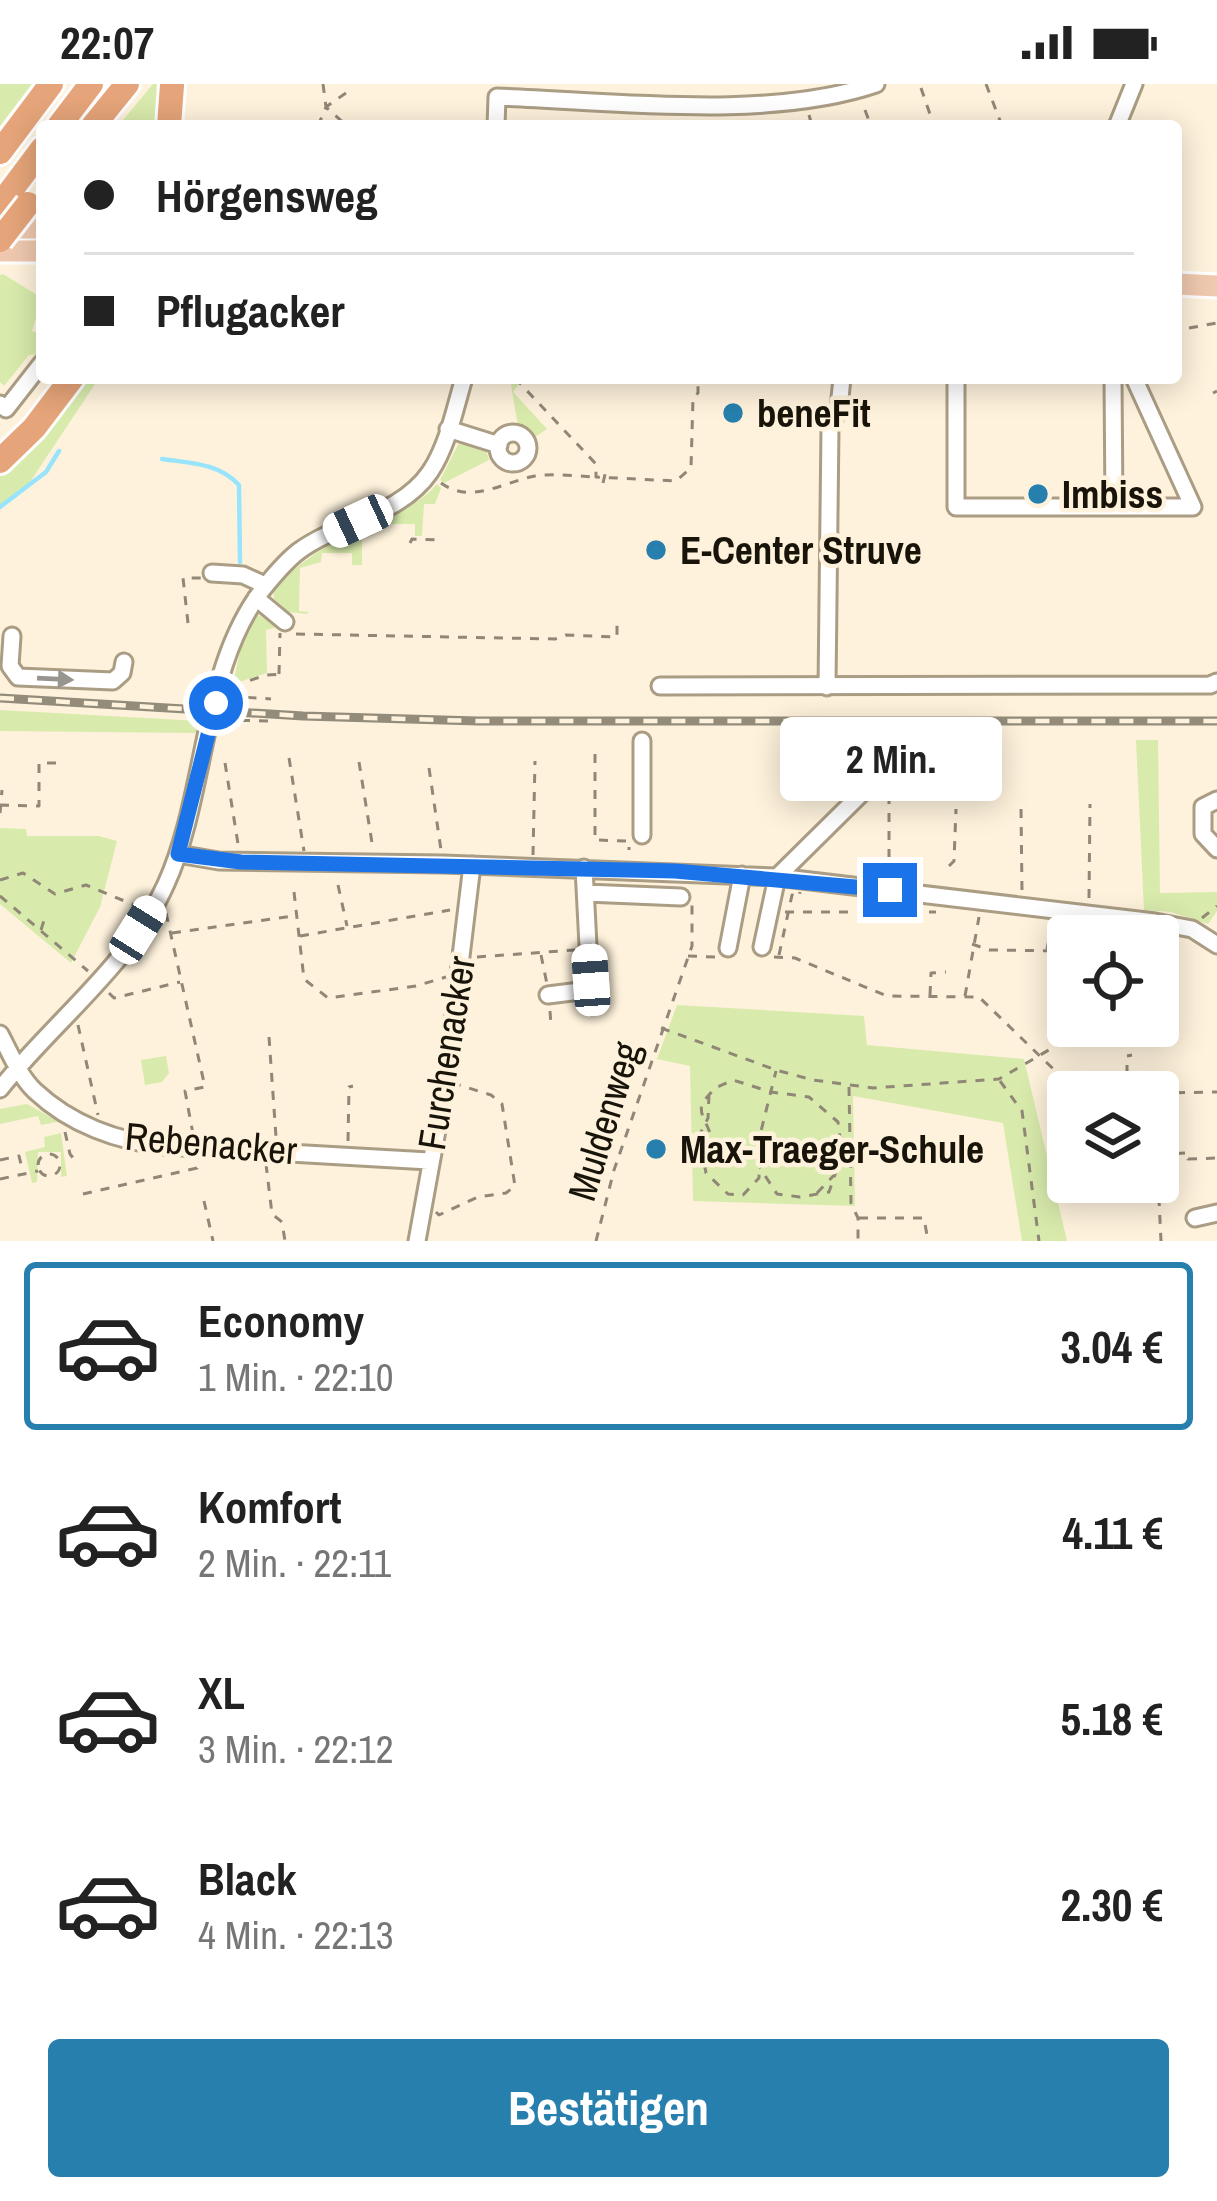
<!DOCTYPE html>
<html lang="de">
<head>
<meta charset="utf-8">
<style>
  body { margin:0; font-family:"Archivo Narrow",sans-serif; background:#f6f6f6; color:#222; height:100vh; display:flex; flex-direction:column; font-size:45px; white-space:nowrap }
  * { box-sizing:border-box; margin:0 }
  p { font-size:39px; color:#767676 }
  .icon { flex:none; width:66px; height:66px; fill:none; stroke:currentColor; stroke-width:2; stroke-linecap:round; stroke-linejoin:round }
  .map { position:relative; height:1157px; overflow:hidden }
  .drawer { display:flex; flex-direction:column; background:#fff; flex:1 }
  .drawer>* { flex:none }
  .top-card { position:absolute; left:36px; top:36px; width:1146px; height:264px; border-radius:12px; box-shadow:0 6px 30px #0003; display:grid; align-content:center; height:264px; padding:0 48px; background:#fff }
  .tools { position:absolute; left:1047px; top:831px; display:grid; gap:24px }
  .tools a { display:grid; place-items:center; width:132px; height:132px; border-radius:12px; background:#fff; box-shadow:0 6px 30px #0003; font-size:60px }
  .end { position:absolute; width:54px; height:54px; margin:-27px; border:15px solid #1a73e8; background:#fff; box-shadow:0 0 0 6px #fff }
  .from { border-radius:50% }
  .bubble { position:absolute; height:84px; border-radius:12px; background:#fff; box-shadow:0 6px 30px #0003; font-size:39px; font-weight:700; line-height:84px; text-align:center }
  .car { position:absolute; width:36px; height:72px; margin:-36px -18px; border-radius:15px; box-shadow:0 0 9px 3px #0007; background:linear-gradient(#fff 24%,#345 0 40%,#fff 0 76%,#345 0 86%,#fff 0) }
  .top-card b { display:flex; align-items:center; gap:42px; height:114px; font-size:45px }
  .top-card b+b { border-top:3px solid #e0e0e0 }
  .top-card i { width:30px; height:30px; background:#222 }
  ul { padding:21px 0 0; list-style:none }
  li { display:flex; align-items:center; gap:36px; height:168px; margin:0 24px 18px; padding:0 24px; border:6px solid transparent; border-radius:12px }
  li div { flex:1 }
  li b { display:block; font-size:45px }
  li em { font-style:normal; font-weight:700 }
  li.selected { border-color:#267fad }
  li>.icon { width:108px; height:108px; stroke-width:1.5 }
  .button { display:flex; gap:24px; margin-top:auto; padding:24px 48px }
  .button a { flex:1; height:138px; border-radius:12px; background:#267fad; color:#fff; font-size:48px; font-weight:700; line-height:138px; text-align:center }
  .status { display:flex; justify-content:space-between; align-items:center; height:84px; padding:0 60px; background:#fff; direction:ltr }
  .status svg { height:33px; fill:currentColor }
  .map>svg:first-child { display:block }
  .green { fill:#d8ebac }
  .lines { fill:none; stroke-linecap:round; stroke-linejoin:round }
  .stream { stroke:#98e4fc; stroke-width:4.5 }
  .minor-casing { stroke:#ab9d84; stroke-width:21 }
  .major-casing { stroke:#fff; stroke-width:27 }
  .highway-casing { stroke:#fff; stroke-width:30 }
  .path { stroke:#908777; stroke-width:3; stroke-dasharray:9 9; stroke-linecap:butt }
  .minor { stroke:#fff; stroke-width:15 }
  .major { stroke:#efc8af; stroke-width:21 }
  .highway { stroke:#e5a479; stroke-width:24 }
  .rail-casing { stroke:#948c7b; stroke-width:9 }
  .rail { stroke:#fef2dc; stroke-width:4.5; stroke-dasharray:14; stroke-linecap:butt }
  .highway-bridge-casing { stroke:#fff; stroke-width:30; stroke-linecap:butt }
  .highway-bridge { stroke:#e5a479; stroke-width:24 }
  .oneway { fill:#989591 }
  .route { stroke:#1a73e8; stroke-width:15 }
  .poi-dot { fill:#267fad; stroke:#fef2dc; stroke-width:4.5 }
  .labels { text-anchor:middle; stroke-width:9; stroke-linejoin:round; paint-order:stroke }
  .poi-label { font-size:39px; font-weight:bold; fill:#19140a; stroke:#fef2dc; text-anchor:start }
  .street-label { font-size:39px; fill:#19140a; stroke:#fef2dc }
</style>
</head>
<body>
<div class="status"><b>22:07</b><svg viewBox="0 0 49 12"><path d="M0 12V9h3v3zM5 12V6h3v6zM10 12V3h3v9zM15 12V0h3v12zM26 1h20v11H26zM47 4h2v5h-2z"/></svg></div>
<div class="map">
<svg width="1217" height="1157" viewBox="0 0 1217 1157">
  <rect width="100%" height="100%" fill="#fef2dc"/>
  <path class="green" d="M 0,0 L 32,0 L 0,42 Z
    M 153,0 L 161,0 L 158,42 L 118,42 Z
    M 3,190 L 42,214 L 32,247 L 42,250 L 42,270 L 29,271 L 4,302 L 0,298 L 0,191 Z
    M 83,294 L 99,294 L 26,404 L 0,424 L 0,388 Z
    M 512,299 L 519,300 L 513,308 L 547,345 L 535,353 L 518,342 L 511,301 Z
    M 460,357 L 486,365 L 489,376 L 444,399 L 440,396 Z
    M 437,400 L 441,404 L 435,420 L 424,420 L 422,452 L 415,452 L 415,440 L 374,440 L 372,452 L 362,453 L 362,481 L 352,481 L 352,469 L 322,469 L 321,478 L 300,484 L 299,527 L 309,528 L 307,530 L 289,528 L 274,515 L 273,506 C 299,477 330,459 365,442 C 393,429 417,423 437,400 Z
    M 257,530 L 277,543 L 266,546 L 267,589 L 233,600 L 241,563 Z
    M 0,626 L 200,637 L 196,649 L 0,647 Z
    M 1136,656 L 1158,656 L 1160,809 L 1217,808 L 1217,827 L 1208,840 L 1171,828 L 1144,826 Z
    M 0,744 L 26,745 L 27,752 L 99,752 L 117,757 L 100,823 L 71,879 L 0,820 Z
    M 677,921 L 864,932 L 867,961 L 1024,975 L 1067,1157 L 1022,1157 L 1003,1039 L 853,1012 L 855,1122 L 693,1117 L 690,982 L 657,975 Z
    M 166,972 L 169,989 L 162,998 L 145,1001 L 141,976 Z
    M 27,1020 L 56,1036 L 57,1038 L 41,1041 L 38,1032 L 0,1040 L 0,1025 Z
    M 61,1049 L 67,1092 L 61,1093 L 61,1068 L 38,1068 L 37,1098 L 32,1099 L 25,1068 L 45,1063 L 44,1053 Z"/>
  <g class="lines">
    <path class="stream" d="M 162,375 C 190,379 219,379 239,401 L 240,478
      M 0,423 L 46,388 L 59,367"/>
    <defs>
      <path id="minor" d="M 496,42 L 497,13 C 612,17 767,37 876,0
        M 1117,42 L 1134,0
        M 956,294 L 956,423 L 1193,423 L 1134,294
        M 1113,294 L 1114,423
        M 0,320 L 6,325 L 42,279
        M 448,345 L 499,361
        M498 364a15 15 0 1 1 30 0a15 15 0 1 1-30 0Z
        M 212,489 L 243,491 L 265,501
        M 256,514 L 285,538
        M 12,552 L 10,582 L 18,593 L 113,597 L 122,589 L 124,578
        M 660,602 L 1210,601 L 1217,598
        M 827,603 L 830,343 L 839,324 L 842,294
        M 1217,716 L 1203,723 L 1203,750 L 1217,765
        M 642,751 L 642,657
        M 178,770 L 219,777 L 443,780 L 777,793 L 1155,838 L 1192,845 L 1217,861
        M 586,809 L 681,813
        M 762,863 L 777,793 L 863,708
        M 728,864 L 742,791
        M 548,911 L 580,907 L 590,900 L 584,784
        M 0,950 C 10,969 20,993 35,1007 C 70,1040 118,1058 165,1062 L 429,1077
        M 0,1005 C 54,937 130,881 166,800 C 208,708 201,578 267,500 C 276,489 287,476 299,467 C 340,437 400,432 430,388 C 448,361 455,324 464,294
        M 1195,1134 L 1217,1129
        M 417,1157 L 446,997 L 472,781"/>
      <path id="major" d="M 1,144 L 42,144
        M 0,167 L 42,167
        M 1176,200 L 1217,202"/>
      <path id="highway" d="M 59,42 L 91,0
        M 93,42 L 127,0
        M 169,42 L 172,1
        M 0,68 L 51,0
        M 0,121 L 42,65
        M 0,377 L 34,344 L 72,294"/>
    </defs>
    <use href="#minor" class="minor-casing"/>
    <use href="#major" class="major-casing"/>
    <use href="#highway" class="highway-casing"/>
    <path class="path" d="M 323,0 L 326,23 L 347,42
      M 986,0 L 1002,42
      M 921,4 L 934,42
      M 865,26 L 871,42
      M 809,31 L 812,42
      M 318,42 L 326,23 L 353,4
      M 1176,107 L 1180,108
      M 1189,244 L 1217,239
      M 515,294 L 596,380 L 596,393 L 676,397 L 691,384 L 693,314 L 698,309 L 698,294
      M 1213,309 L 1217,307
      M 441,399 C 471,421 503,398 535,392 C 554,389 575,392 594,393
      M 603,399 L 606,386
      M 410,459 L 412,455 L 441,456
      M 188,539 L 183,494 L 201,494
      M 296,550 L 555,555 L 566,551 L 617,553 L 617,535
      M 279,590 L 280,549
      M 233,602 L 266,591 L 283,590
      M 231,607 L 242,613 L 271,615
      M 223,636 L 268,637
      M 595,670 L 595,756 L 629,757 L 629,766
      M 289,674 L 304,767
      M 359,678 L 373,765
      M 225,679 L 239,766
      M 429,684 L 441,766
      M 889,693 L 889,790
      M 0,721 L 39,722 L 39,679 L 63,679
      M 1021,725 L 1022,807
      M 0,729 L 2,706
      M 533,771 L 535,677
      M 949,782 L 954,777 L 956,725
      M 0,796 L 23,789 L 55,810 L 86,801 L 139,823
      M 338,801 L 347,842
      M 294,808 L 304,895 L 328,914 L 416,902 L 446,893
      M 0,812 L 88,887
      M 1089,814 L 1090,720
      M 785,828 L 936,828
      M 166,829 L 205,1003 L 185,1007 L 193,1050
      M 1202,834 L 1217,822
      M 41,846 L 46,830
      M 172,849 L 293,832
      M 300,852 L 450,826
      M 972,860 L 989,866 L 1068,867
      M 1047,865 L 1051,845
      M 541,871 L 547,900
      M 779,871 L 792,811 L 799,813 L 800,808
      M 688,872 L 716,873
      M 477,873 L 575,866
      M 774,873 L 795,874 L 887,912 L 979,913 L 1077,1008
      M 1158,883 L 1181,858
      M 109,909 L 114,914 L 180,898
      M 930,911 L 931,889 L 946,888
      M 965,912 L 979,833
      M 550,927 L 551,941
      M 78,941 L 98,1031
      M 661,944 L 776,986 L 813,996 L 873,1004 L 999,995 L 1090,942
      M 269,953 L 276,1053
      M 1058,992 L 1061,1077
      M 1000,997 L 1022,1027 L 1039,1157
      M 849,1003 L 851,1119 L 858,1134 L 858,1157
      M 1127,1008 L 1127,972 L 1132,971
      M 1158,1009 L 1217,1008
      M 709,1011 L 708,1034 L 699,1052 L 706,1089 L 728,1110 L 743,1111 L 759,1094 L 760,1051 L 776,987
      M 65,1048 L 70,1070 L 77,1079
      M 348,1057 L 349,1003 L 353,1002
      M 704,1064 C 721,1048 697,1038 702,1019 L 715,1004 L 733,996 L 771,1008 L 809,1013 L 838,1038 L 842,1070 L 829,1108 L 800,1113 L 777,1110 L 760,1084
      M 1158,1070 L 1188,1069 L 1188,1075 L 1217,1074
      M38 1081a11 11 0 1 1 22 0a11 11 0 1 1-22 0Z
      M 0,1076 L 19,1072 L 23,1088
      M 266,1080 L 272,1130 L 282,1138 L 285,1157
      M 0,1095 L 38,1087
      M 1158,1095 L 1161,1157
      M 817,1109 L 839,1086
      M 83,1110 L 197,1084 L 197,1077
      M 204,1117 L 213,1157
      M 436,1128 L 439,1131 L 478,1113 L 506,1109 L 515,1102 L 502,1020 L 491,1011 L 459,1001
      M 859,1134 L 924,1134 L 928,1157
      M 596,1157 L 614,1086 L 692,862 L 692,820"/>
    <use href="#minor" class="minor"/>
    <use href="#major" class="major"/>
    <use href="#highway" class="highway"/>
    <defs>
      <path id="rail" d="M 0,614 L 303,632 L 478,637 L 1217,637"/>
    </defs>
    <use href="#rail" class="rail-casing"/>
    <use href="#rail" class="rail"/>
    <defs>
      <path id="highway-bridge" d="M 0,156 L 28,120"/>
    </defs>
    <use href="#highway-bridge" class="highway-bridge-casing"/>
    <use href="#highway-bridge" class="highway-bridge"/>
  </g>
  <defs><path id="oneway-solid" d="M-6-.8H1V-3.2L6.5 0L1 3.2V.8H-6Z" transform="scale(3)"/></defs>
  <use class="oneway" href="#oneway-solid" transform="translate(55 595) rotate(3)"/>
  <g class="lines">
    <path class="route" d="M 216,619 L 178,770 L 241,778 L 675,787 L 890,806"/>
  </g>
  <g class="poi-dot">
    <circle cx="733" cy="329" r="12"/>
    <circle cx="1038" cy="410" r="12"/>
    <circle cx="656" cy="466" r="12"/>
    <circle cx="656" cy="1065" r="12"/>
  </g>
  <g class="labels">
    <g class="poi-label">
      <text x="757" y="343">beneFit</text>
      <text x="1062" y="424">Imbiss</text>
      <text x="680" y="480">E-Center Struve</text>
      <text x="680" y="1079">Max-Traeger-Schule</text>
    </g>
    <g class="street-label">
      <text transform="translate(446 969) rotate(-81)" y="14">Furchenacker</text>
      <text transform="translate(604 1037) rotate(-73)" y="14">Muldenweg</text>
      <text transform="translate(211 1059) rotate(5)" y="14">Rebenacker</text>
    </g>
  </g>
</svg>
<div class="tools">
<a><svg class="icon" aria-label="locate" viewBox="0 0 24 24"><circle cx="12" cy="12" r="6"/><path d="M12 2v4M12 18v4M2 12h4M18 12h4"/></svg></a>
<a><svg class="icon" aria-label="layers" viewBox="0 0 24 24"><path d="M12 4l9 5-9 5-9-5zM3 14l9 5 9-5"/></svg></a>
</div>
<i class="end from" style="left:216px;top:619px"></i>
<i class="end" style="left:890px;top:806px"></i>
<div class="bubble" style="left:780px;top:633px;width:222px">2 Min.</div>
<i class="car" style="left:358px;top:437px;rotate:245deg"></i>
<i class="car" style="left:138px;top:846px;rotate:32deg"></i>
<i class="car" style="left:591px;top:896px;rotate:356deg"></i>
<div class="top-card">
<b><i class="from"></i>Hörgensweg</b>
<b><i></i>Pflugacker</b>
</div>
</div>
<section class="drawer">
<ul>
<li class="selected"><svg class="icon" aria-label="car" viewBox="0 0 24 24"><path d="M5 17H2v-5l4-1 3-4h7l3 4 3 1v5h-3M9 17h6M6 11h13"/><circle cx="7" cy="17" r="2"/><circle cx="17" cy="17" r="2"/></svg><div><b>Economy</b><p>1 Min. · 22:10</p></div><em>3.04 €</em></li>
<li><svg class="icon" aria-label="car" viewBox="0 0 24 24"><path d="M5 17H2v-5l4-1 3-4h7l3 4 3 1v5h-3M9 17h6M6 11h13"/><circle cx="7" cy="17" r="2"/><circle cx="17" cy="17" r="2"/></svg><div><b>Komfort</b><p>2 Min. · 22:11</p></div><em>4.11 €</em></li>
<li><svg class="icon" aria-label="car" viewBox="0 0 24 24"><path d="M5 17H2v-5l4-1 3-4h7l3 4 3 1v5h-3M9 17h6M6 11h13"/><circle cx="7" cy="17" r="2"/><circle cx="17" cy="17" r="2"/></svg><div><b>XL</b><p>3 Min. · 22:12</p></div><em>5.18 €</em></li>
<li><svg class="icon" aria-label="car" viewBox="0 0 24 24"><path d="M5 17H2v-5l4-1 3-4h7l3 4 3 1v5h-3M9 17h6M6 11h13"/><circle cx="7" cy="17" r="2"/><circle cx="17" cy="17" r="2"/></svg><div><b>Black</b><p>4 Min. · 22:13</p></div><em>2.30 €</em></li>
</ul>
<div class="button"><a>Bestätigen</a></div>
</section>
</body>
</html>
